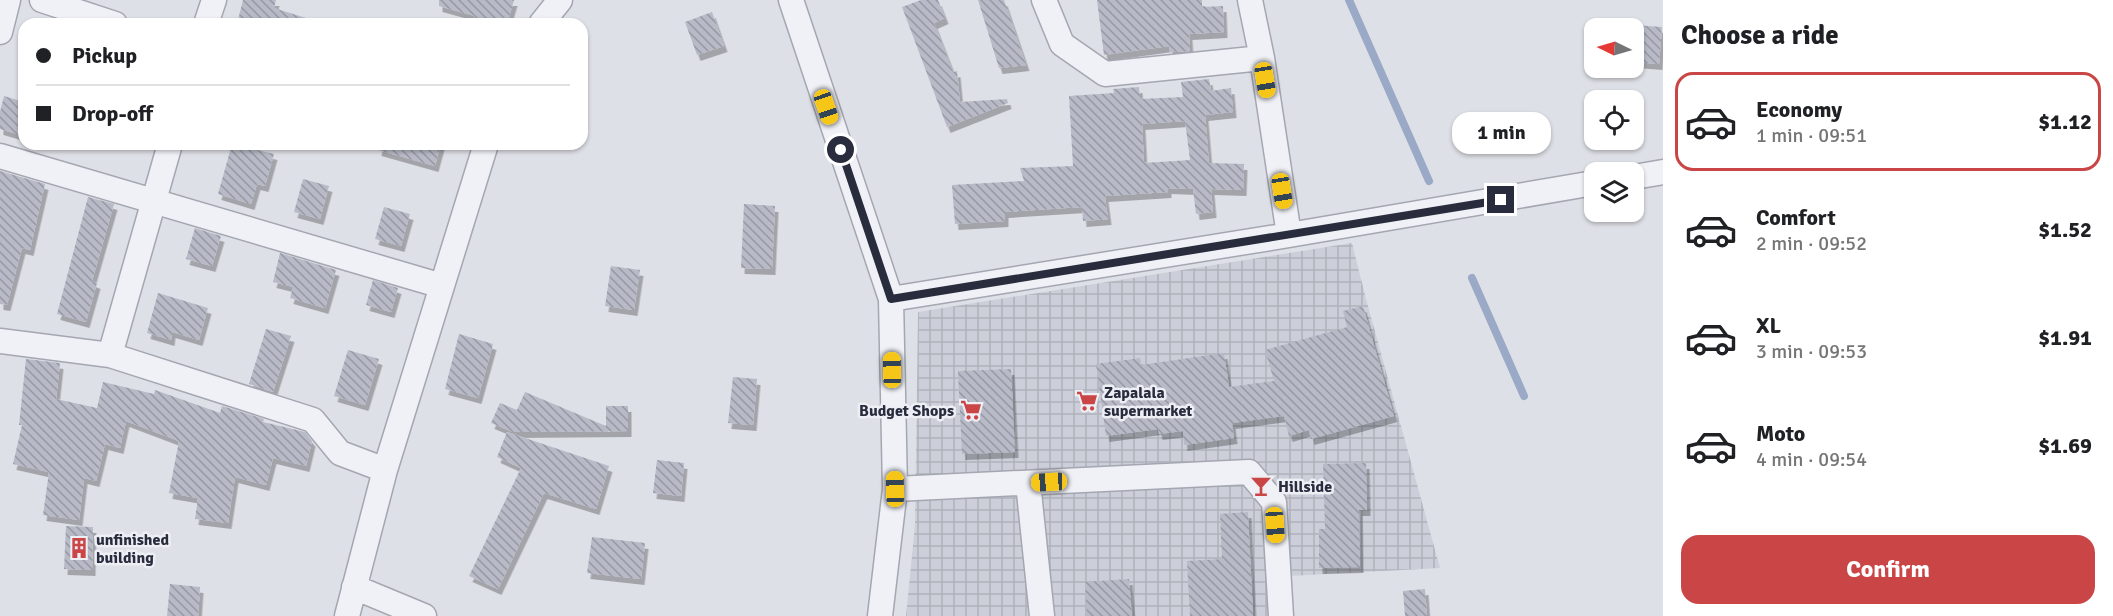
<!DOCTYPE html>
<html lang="en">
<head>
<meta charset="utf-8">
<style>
  body { margin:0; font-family:Signika,sans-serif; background:#f2f2f2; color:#202124; height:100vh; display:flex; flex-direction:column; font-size:22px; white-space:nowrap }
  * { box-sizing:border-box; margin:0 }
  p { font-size:20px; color:#757577 }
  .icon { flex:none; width:33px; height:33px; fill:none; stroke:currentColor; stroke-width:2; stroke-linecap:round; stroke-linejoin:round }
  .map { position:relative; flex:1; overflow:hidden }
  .side { display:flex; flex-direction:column; background:#fff; width:450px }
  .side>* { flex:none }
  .banner { position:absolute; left:18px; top:18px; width:570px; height:132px; border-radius:18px; box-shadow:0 2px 4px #0004; display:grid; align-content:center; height:132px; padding:0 18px; background:#fff }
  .needle { width:39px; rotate:275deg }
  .fabs { position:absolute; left:1584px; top:18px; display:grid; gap:12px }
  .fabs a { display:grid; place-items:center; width:60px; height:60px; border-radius:12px; background:#fff; box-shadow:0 2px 4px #0004; font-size:30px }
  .end { position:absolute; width:27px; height:27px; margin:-14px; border:8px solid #282c3d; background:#fff; box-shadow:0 0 0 3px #fff }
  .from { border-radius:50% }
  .bubble { position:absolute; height:42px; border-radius:18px; background:#fff; box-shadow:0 2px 4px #0004; font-size:20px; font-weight:700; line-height:42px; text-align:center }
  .car { position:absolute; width:18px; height:36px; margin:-18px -9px; border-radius:8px; box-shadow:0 0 4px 2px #0007; background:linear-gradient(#f5c518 24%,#345 0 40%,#f5c518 0 76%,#345 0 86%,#f5c518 0) }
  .banner b { display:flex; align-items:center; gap:21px; height:57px; font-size:22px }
  .banner b+b { border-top:2px solid #e0e0e0 }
  .banner i { width:15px; height:15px; background:#202124 }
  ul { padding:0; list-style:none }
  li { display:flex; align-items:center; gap:18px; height:99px; margin:0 12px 9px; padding:0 6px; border:3px solid transparent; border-radius:18px }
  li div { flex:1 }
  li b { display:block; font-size:22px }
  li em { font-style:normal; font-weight:700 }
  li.on { border-color:#ca4545 }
  li>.icon { width:54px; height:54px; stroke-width:1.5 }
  h2 { padding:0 18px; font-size:27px; line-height:72px }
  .primary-button { display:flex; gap:12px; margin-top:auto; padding:12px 18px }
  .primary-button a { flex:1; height:69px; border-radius:18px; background:#ca4545; color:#fff; font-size:24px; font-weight:700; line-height:69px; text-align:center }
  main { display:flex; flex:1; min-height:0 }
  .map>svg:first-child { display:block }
  .industrial { fill:url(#industrial-grid) }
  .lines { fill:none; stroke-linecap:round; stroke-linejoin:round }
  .stream { stroke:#99a9c6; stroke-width:8 }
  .building { fill:url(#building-back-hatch); fill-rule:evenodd; filter:url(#shadow) }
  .minor-casing { stroke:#a4a6b1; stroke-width:27 }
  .minor { stroke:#f0f1f6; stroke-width:24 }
  .route { stroke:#282c3d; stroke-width:8 }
  .labels { text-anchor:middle; stroke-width:5; stroke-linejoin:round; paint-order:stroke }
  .poi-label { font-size:16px; font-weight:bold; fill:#282c3d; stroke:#edeff5; text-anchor:start }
</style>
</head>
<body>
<main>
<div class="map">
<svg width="1663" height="616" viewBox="0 0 1663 616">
  <defs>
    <pattern id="industrial-grid" width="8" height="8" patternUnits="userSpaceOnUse" patternTransform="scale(1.5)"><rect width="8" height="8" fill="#cccfd9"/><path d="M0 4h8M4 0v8" fill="none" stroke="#afb2bb"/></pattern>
    <pattern id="building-back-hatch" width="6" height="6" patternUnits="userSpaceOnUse" patternTransform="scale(1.5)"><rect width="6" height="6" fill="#b8bbc7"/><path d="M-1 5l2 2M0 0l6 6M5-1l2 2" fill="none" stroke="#9698a3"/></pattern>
    <filter id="shadow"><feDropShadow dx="3.5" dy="6" stdDeviation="0" flood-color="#0004"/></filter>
  </defs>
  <rect width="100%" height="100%" fill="#dee0e7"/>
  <path class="industrial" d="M 1352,243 L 1365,295 L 1440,568 L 1289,576 L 1290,616 L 906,616 L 915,525 L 918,312 Z"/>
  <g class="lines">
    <path class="stream" d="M 1349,0 L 1429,181
      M 1472,278 L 1524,396"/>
  </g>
  <path class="building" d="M 243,0 L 276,0 L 274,8 L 309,19 L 309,24 L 237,24 Z
    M 439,0 L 514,0 L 507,24 L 472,24 L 475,16 L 439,6 Z
    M 921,0 L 938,0 L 945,18 L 934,23 L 953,72 L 957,71 L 960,102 L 1007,99 L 1008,103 L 947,127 L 902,7 Z
    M 978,0 L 1004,0 L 1026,65 L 999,68 Z
    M 1097,0 L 1202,0 L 1202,7 L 1223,6 L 1224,32 L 1189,34 L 1190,51 L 1170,52 L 1169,46 L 1104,55 Z
    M 712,12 L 724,46 L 697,55 L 685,22 Z
    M 1634,25 L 1662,27 L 1659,64 L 1634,62 Z
    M 1209,79 L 1211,91 L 1231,88 L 1233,112 L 1205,115 L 1209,163 L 1244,164 L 1243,190 L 1211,189 L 1213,212 L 1196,214 L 1193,189 L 1168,188 L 1168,192 L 1105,196 L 1108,219 L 1083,221 L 1082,207 L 1005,212 L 1005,221 L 955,224 L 952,185 L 1024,181 L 1020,168 L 1073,166 L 1069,96 L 1114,93 L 1113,89 L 1139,87 L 1140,99 L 1183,97 L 1181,82 ZM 1185,121 L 1190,160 L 1144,163 L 1142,124 Z
    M 4,96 L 24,102 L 24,136 L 0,129 L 0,112 Z
    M 232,144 L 274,154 L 265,186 L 257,184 L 251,204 L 218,194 Z
    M 379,144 L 441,144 L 435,166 L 378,150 Z
    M 0,171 L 45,184 L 30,250 L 22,248 L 7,305 L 0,304 Z
    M 303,179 L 329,186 L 320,219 L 294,212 Z
    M 88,197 L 114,204 L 92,281 L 97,283 L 86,322 L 57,314 Z
    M 744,204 L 775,206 L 772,269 L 741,268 Z
    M 384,207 L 410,214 L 401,246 L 375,239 Z
    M 195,228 L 221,236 L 212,266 L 186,259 Z
    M 280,253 L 336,270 L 325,308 L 290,298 L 293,287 L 273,282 Z
    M 611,266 L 640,270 L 634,310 L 605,306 Z
    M 373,280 L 398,288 L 391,312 L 366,305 Z
    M 158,293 L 208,308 L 199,340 L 172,332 L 171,340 L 147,333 Z
    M 1363,306 L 1394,416 L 1311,439 L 1309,430 L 1289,436 L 1284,416 L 1232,423 L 1234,438 L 1184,445 L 1183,431 L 1159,434 L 1158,429 L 1106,436 L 1096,364 L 1140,358 L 1141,365 L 1224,353 L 1229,387 L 1274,381 L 1265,350 L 1347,327 L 1343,311 Z
    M 266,329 L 291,336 L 273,392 L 249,384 Z
    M 459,334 L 493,344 L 478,398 L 445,389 Z
    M 348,350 L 379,359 L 365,405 L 334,396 Z
    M 26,359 L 60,363 L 56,399 L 97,408 L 103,382 L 154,394 L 155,390 L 220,413 L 222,406 L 264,419 L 263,422 L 305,432 L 312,441 L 306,466 L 273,458 L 266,485 L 235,477 L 228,523 L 195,519 L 198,498 L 169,493 L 179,441 L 126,421 L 120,448 L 105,444 L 96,481 L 84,478 L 79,520 L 43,515 L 49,472 L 13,464 L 22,425 L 19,425 Z
    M 1011,369 L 1015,452 L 962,454 L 958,371 Z
    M 733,377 L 757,379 L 753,425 L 728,423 Z
    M 525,392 L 606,426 L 606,406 L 628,406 L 628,431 L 513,432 L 491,423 L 500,403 L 517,410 Z
    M 507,432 L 609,466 L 596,509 L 544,493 L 498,589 L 469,576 L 521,468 L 497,457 Z
    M 657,460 L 684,463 L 681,496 L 653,493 Z
    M 1366,463 L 1367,510 L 1359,510 L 1360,567 L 1319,568 L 1319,529 L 1325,529 L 1323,464 Z
    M 1248,512 L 1253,616 L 1190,616 L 1187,561 L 1222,559 L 1220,514 Z
    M 66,526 L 93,527 L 92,570 L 64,569 Z
    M 592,537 L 645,543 L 641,579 L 587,573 Z
    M 1129,579 L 1132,616 L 1087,616 L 1085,582 Z
    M 170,584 L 200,587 L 198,616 L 167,616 Z
    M 1425,589 L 1427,616 L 1405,616 L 1403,591 Z"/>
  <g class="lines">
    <defs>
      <path id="minor" d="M 42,0 L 115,24
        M 791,0 L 891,299 L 895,489 L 880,616
        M 1044,0 L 1062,44 L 1105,74 L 1262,58
        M 1250,0 L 1262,58 L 1289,235
        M 206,24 L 214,0
        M 541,24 L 560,0
        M 0,32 L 8,0
        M 0,156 L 442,286
        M 1634,177 L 1663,172
        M 891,299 L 1289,235 L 1594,183
        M 0,341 L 110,355 L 313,420 L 340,453 L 385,470
        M 110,355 L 170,144
        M 1028,483 L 1042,616
        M 895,489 L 1249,472 L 1274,502 L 1281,616
        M 354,587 L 424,616
        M 347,616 L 385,470 L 486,144"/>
    </defs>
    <use href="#minor" class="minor-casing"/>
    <use href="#minor" class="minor"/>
  </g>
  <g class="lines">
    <path class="route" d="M 841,150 L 891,299 L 1501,200"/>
  </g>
  <defs>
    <symbol id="supermarket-bare" viewBox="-9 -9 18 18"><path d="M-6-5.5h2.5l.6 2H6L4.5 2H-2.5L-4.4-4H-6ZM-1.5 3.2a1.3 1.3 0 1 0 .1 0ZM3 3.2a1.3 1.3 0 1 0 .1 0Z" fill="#ca4545" stroke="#edeff5" stroke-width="2.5" paint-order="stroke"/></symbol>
    <symbol id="bar-bare" viewBox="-9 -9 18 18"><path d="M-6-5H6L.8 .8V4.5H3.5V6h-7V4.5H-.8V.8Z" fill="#ca4545" stroke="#edeff5" stroke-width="2.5" paint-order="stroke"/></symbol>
    <symbol id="building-bare" viewBox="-9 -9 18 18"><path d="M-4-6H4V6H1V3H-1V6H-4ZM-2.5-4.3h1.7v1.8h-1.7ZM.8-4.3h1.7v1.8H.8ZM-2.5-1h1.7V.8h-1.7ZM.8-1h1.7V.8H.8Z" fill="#ca4545" stroke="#edeff5" stroke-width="2.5" paint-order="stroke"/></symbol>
  </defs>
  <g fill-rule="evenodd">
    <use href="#supermarket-bare" x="1072" y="386" width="30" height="30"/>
    <use href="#supermarket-bare" x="956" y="395" width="30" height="30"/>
    <use href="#bar-bare" x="1246" y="471" width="30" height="30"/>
    <use href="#building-bare" x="64" y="533" width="30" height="30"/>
  </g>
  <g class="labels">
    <g class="poi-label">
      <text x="1104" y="398">Zapalala<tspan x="1104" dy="18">supermarket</tspan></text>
      <text x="954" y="416" text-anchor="end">Budget Shops</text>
      <text x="1278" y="492">Hillside</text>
      <text x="96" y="545">unfinished<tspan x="96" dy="18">building</tspan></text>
    </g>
  </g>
</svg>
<div class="fabs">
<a><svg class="needle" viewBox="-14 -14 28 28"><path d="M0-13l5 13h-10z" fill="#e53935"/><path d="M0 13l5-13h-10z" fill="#757577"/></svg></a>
<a><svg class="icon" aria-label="locate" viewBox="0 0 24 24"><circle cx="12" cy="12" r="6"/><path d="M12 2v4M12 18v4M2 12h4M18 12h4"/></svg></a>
<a><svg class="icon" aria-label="layers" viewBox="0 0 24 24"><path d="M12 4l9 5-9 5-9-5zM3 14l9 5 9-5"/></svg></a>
</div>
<i class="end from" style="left:841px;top:150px"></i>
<i class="end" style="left:1501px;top:200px"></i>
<div class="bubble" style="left:1452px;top:112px;width:99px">1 min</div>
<i class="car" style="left:1265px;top:80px;rotate:171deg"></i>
<i class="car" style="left:826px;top:107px;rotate:161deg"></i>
<i class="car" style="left:1282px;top:191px;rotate:171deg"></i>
<i class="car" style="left:892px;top:370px;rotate:359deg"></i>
<i class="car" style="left:1049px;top:482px;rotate:267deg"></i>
<i class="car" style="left:895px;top:489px;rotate:359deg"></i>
<i class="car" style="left:1275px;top:525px;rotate:176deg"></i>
<div class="banner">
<b><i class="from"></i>Pickup</b>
<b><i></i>Drop-off</b>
</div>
</div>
<section class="side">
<h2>Choose a ride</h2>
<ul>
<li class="on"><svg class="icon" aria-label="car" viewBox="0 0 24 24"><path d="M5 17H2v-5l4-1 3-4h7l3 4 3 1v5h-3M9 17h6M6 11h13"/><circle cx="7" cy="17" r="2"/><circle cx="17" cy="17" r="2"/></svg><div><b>Economy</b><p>1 min · 09:51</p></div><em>$1.12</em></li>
<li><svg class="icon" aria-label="car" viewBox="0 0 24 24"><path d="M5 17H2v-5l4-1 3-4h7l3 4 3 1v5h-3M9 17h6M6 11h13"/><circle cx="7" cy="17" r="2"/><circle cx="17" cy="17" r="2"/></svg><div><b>Comfort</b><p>2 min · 09:52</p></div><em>$1.52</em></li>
<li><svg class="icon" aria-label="car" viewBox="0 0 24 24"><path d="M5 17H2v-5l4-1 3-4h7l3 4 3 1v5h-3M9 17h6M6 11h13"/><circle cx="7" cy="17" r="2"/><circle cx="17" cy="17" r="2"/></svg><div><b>XL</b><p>3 min · 09:53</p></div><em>$1.91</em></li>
<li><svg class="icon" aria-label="car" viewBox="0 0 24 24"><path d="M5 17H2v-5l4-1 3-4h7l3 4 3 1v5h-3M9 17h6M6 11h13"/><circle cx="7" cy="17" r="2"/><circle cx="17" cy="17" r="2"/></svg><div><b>Moto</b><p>4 min · 09:54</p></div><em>$1.69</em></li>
</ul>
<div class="primary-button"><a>Confirm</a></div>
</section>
</main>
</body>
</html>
